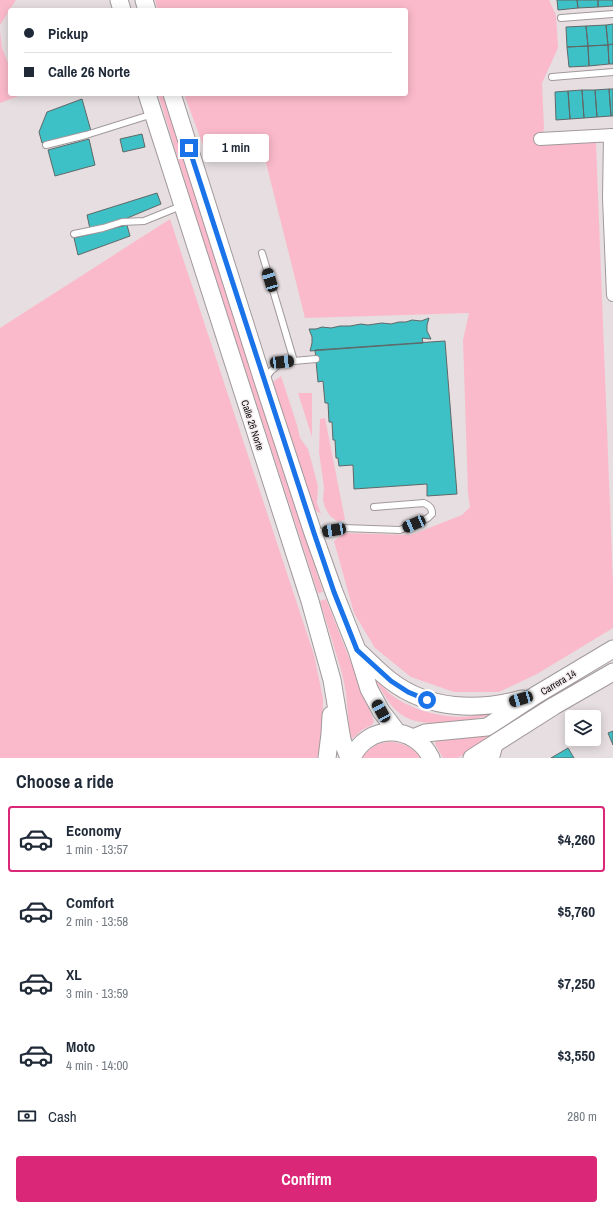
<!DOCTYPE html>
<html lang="en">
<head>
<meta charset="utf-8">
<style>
  body { margin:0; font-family:"Archivo Narrow",sans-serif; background:#f6f6f7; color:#1f2937; height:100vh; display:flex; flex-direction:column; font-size:15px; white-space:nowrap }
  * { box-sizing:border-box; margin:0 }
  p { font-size:13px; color:#747a83 }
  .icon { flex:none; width:22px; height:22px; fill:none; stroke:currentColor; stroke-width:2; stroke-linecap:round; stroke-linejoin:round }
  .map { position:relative; height:758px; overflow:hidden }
  .details { display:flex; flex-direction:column; background:#fff; flex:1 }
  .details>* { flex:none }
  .hud { position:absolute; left:8px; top:8px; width:400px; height:88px; border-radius:4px; box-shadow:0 2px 10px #0003; display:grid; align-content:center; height:88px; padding:0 16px; background:#fff }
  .controls { position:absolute; left:565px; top:710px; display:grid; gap:8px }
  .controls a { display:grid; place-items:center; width:36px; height:36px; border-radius:4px; background:#fff; box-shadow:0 2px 10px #0003; font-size:20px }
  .end { position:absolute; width:18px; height:18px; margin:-9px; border:5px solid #1a73e8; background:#fff; box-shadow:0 0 0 2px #fff }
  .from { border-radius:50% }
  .bubble { position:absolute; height:28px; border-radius:4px; background:#fff; box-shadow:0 2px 10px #0003; font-size:13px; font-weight:800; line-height:28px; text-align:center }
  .car { position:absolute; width:12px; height:24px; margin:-12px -6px; border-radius:5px; box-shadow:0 0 3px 1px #0007; background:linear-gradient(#222 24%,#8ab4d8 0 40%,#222 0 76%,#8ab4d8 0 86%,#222 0) }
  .hud b { display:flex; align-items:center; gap:14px; height:38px; font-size:15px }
  .hud b+b { border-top:1px solid #e0e1e3 }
  .hud i { width:10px; height:10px; background:#1f2937 }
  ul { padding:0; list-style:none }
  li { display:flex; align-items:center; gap:12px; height:66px; margin:0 8px 6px; padding:0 8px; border:2px solid transparent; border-radius:4px }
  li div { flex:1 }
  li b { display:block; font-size:15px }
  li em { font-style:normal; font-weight:800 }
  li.active { border-color:#db2777 }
  li>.icon { width:36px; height:36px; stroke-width:1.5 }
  h2 { padding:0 16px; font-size:18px; line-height:48px }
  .pay { display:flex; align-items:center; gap:10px; height:44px; padding:0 16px; font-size:15px }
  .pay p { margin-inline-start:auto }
  .cta { display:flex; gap:8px; margin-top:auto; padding:8px 16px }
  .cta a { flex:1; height:46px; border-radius:4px; background:#db2777; color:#fff; font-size:16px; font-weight:800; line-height:46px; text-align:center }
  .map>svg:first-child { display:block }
  .green { fill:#fbbacb }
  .building { fill:#3dc1c6; stroke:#606868 }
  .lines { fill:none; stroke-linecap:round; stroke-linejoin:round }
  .lane-casing { stroke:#a1999b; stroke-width:8 }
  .street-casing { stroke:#a1999b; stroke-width:14 }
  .secondary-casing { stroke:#a1999b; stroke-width:19 }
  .lane { stroke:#fff; stroke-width:6 }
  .street { stroke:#fff; stroke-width:12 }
  .secondary { stroke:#fff; stroke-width:17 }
  .route { stroke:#1a73e8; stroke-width:5 }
  .labels { text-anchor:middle; stroke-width:3; stroke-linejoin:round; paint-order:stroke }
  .street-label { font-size:10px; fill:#0f0c0d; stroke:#f3ebed }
</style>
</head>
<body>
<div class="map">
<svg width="613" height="758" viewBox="0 0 613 758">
  <rect width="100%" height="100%" fill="#e6dee0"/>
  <path class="green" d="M 0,0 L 16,0 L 0,25 Z
    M 155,0 L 549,0 L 556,15 L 558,48 L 542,83 L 544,129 L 539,144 L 596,143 L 613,584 L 613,628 L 537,674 L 499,692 L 454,692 L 411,677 L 375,648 L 354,613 L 334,541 L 344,533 L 411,535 L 462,515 L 470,507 L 468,493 L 463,340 L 469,313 L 305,318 L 260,139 L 203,145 L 184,94 L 406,94 L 406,10 L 158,10 Z
    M 0,31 L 2,48 L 10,68 L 10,94 L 20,94 L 21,95 L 0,103 Z
    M 158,94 L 163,94 L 323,592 L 318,593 L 203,239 Z
    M 170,219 L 314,655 L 323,699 L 322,741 L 317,758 L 0,758 L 0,328 Z
    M 281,376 L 297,425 L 300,438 L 308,449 L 318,486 L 317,503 L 321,514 L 310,507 L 273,382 Z
    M 298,393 L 312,393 L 312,437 Z
    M 325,418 L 345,520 L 337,521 L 330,516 L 325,507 L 323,500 L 324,487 L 319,452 L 320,419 Z
    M 326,599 L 374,721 L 372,725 L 362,730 L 353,738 L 350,738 L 346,693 L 342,673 L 320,601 Z
    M 378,681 C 381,685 385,689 389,693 C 407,708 435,716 459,717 C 468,717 478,715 487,714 L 488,716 C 463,721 419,731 398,712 C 389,705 383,692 376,682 Z
    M 508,724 L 509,726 L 458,758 L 443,758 L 435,744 L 436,741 L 489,735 Z
    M 389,742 C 402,742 413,747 421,758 L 362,758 C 369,748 377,743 389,742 Z"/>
  <path class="building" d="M 557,0 L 577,0 L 578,8 L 558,10 Z
    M 577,0 L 598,0 L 598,7 L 578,8 Z
    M 598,0 L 613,0 L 613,6 L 598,7 Z
    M 613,24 L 613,44 L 608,45 L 606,25 Z
    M 606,25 L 608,45 L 588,46 L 586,26 Z
    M 586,26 L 588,46 L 567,47 L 566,27 Z
    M 613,44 L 613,64 L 609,64 L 608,45 Z
    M 608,45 L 609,64 L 589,66 L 588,46 Z
    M 588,46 L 589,66 L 569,67 L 567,47 Z
    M 609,89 L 611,116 L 597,117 L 595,90 Z
    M 609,89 L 613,89 L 613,116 L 611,116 Z
    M 582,90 L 584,118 L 570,119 L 568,91 Z
    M 582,90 L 595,90 L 597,117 L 584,118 Z
    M 568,91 L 570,119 L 556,120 L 555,92 Z
    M 82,99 L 91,131 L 42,143 L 39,132 L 47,112 Z
    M 142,134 L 145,147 L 123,152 L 120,139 Z
    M 89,139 L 95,165 L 55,176 L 48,150 Z
    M 157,193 L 161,204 L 125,219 L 90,229 L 87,215 Z
    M 127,225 L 130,236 L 78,255 L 74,238 Z
    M 429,318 L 427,325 L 427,331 L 431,339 L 422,338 L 423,343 L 310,351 L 312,343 L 312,337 L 309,329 L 316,329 L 322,327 L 331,328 L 340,326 L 350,326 L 361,324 L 368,325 L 382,323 L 391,324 L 399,322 L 406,322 L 412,320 L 421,321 Z
    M 445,341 L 457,494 L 427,496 L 427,484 L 354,489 L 353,465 L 339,466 L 338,458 L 336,458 L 335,440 L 333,440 L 332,422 L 329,422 L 328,403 L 325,403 L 323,381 L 318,382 L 315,350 Z
    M 613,731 L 613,745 L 608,733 Z
    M 568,748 L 574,758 L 551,758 Z"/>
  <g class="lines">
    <defs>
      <path id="lane" d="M 561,18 L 613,14
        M 552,77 L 613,72
        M 46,145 L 86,135 L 153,114
        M 74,234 L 103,228 L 122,222 L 144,221 L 181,206
        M 262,253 L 294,361
        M 265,379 L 271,371 L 282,362 L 316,359
        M 315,533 L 343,528 L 400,530 L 428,518 L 432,514 C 432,508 430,506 424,503 L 374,507"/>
      <path id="street" d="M 610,135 L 609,198 L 613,295
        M 540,139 L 613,135
        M 493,758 L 497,743"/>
      <path id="secondary" d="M 119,0 L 122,10
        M 144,0 L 147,10
        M 147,94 L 310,601 L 332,680 L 342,740 L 349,758
        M 172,94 L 263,381 L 313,533 L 334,592 L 357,650 L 369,689 L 381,711 L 397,732
        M 357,650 C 368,660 379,672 391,681 C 429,710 478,711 522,699
        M 413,738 L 425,733 L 487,727 L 536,695 L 613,649
        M 327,758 L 330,734 L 331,715
        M 352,758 C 367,723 415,724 431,758
        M 472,758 L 554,706 L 613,672"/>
    </defs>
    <use href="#lane" class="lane-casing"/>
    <use href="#street" class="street-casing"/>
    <use href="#secondary" class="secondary-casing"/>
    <use href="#lane" class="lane"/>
    <use href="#street" class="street"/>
    <use href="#secondary" class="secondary"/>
  </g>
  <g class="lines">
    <path class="route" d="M 189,148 L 314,533 L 334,592 L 357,650 L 391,681 L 408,692 L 427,700"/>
  </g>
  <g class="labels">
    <g class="street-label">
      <text transform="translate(253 425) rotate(72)" y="4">Calle 26 Norte</text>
      <text transform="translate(558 682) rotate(-31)" y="4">Carrera 14</text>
    </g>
  </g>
</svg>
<div class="controls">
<a><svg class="icon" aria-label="layers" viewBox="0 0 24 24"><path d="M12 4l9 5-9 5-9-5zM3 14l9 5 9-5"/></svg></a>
</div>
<i class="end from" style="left:427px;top:700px"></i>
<i class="end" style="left:189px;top:148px"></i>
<div class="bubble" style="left:203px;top:134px;width:66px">1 min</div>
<i class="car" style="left:270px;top:280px;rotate:343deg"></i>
<i class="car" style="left:282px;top:362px;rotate:84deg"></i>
<i class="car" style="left:414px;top:524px;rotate:247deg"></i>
<i class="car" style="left:334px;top:530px;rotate:261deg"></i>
<i class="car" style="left:521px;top:699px;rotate:254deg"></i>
<i class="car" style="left:381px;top:711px;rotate:331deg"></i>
<div class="hud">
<b><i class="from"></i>Pickup</b>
<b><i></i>Calle 26 Norte</b>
</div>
</div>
<section class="details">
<h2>Choose a ride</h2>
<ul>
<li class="active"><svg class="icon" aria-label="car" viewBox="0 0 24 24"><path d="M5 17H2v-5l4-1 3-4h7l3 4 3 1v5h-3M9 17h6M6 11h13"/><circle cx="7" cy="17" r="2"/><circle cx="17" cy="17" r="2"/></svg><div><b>Economy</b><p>1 min · 13:57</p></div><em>$4,260</em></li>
<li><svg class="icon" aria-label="car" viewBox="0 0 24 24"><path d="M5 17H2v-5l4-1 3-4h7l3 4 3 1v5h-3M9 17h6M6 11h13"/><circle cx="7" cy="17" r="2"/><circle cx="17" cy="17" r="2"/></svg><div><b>Comfort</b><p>2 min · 13:58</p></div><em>$5,760</em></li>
<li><svg class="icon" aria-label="car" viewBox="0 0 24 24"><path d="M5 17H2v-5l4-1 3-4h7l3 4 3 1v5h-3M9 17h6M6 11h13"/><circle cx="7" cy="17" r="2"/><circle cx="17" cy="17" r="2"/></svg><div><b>XL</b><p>3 min · 13:59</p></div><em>$7,250</em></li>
<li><svg class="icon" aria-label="car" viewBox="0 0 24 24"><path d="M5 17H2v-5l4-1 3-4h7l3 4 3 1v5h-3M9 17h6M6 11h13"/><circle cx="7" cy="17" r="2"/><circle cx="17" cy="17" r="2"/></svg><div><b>Moto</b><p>4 min · 14:00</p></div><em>$3,550</em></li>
</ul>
<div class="pay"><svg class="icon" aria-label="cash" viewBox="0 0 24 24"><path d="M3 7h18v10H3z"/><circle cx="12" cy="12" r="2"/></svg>Cash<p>280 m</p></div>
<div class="cta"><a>Confirm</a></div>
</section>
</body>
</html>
